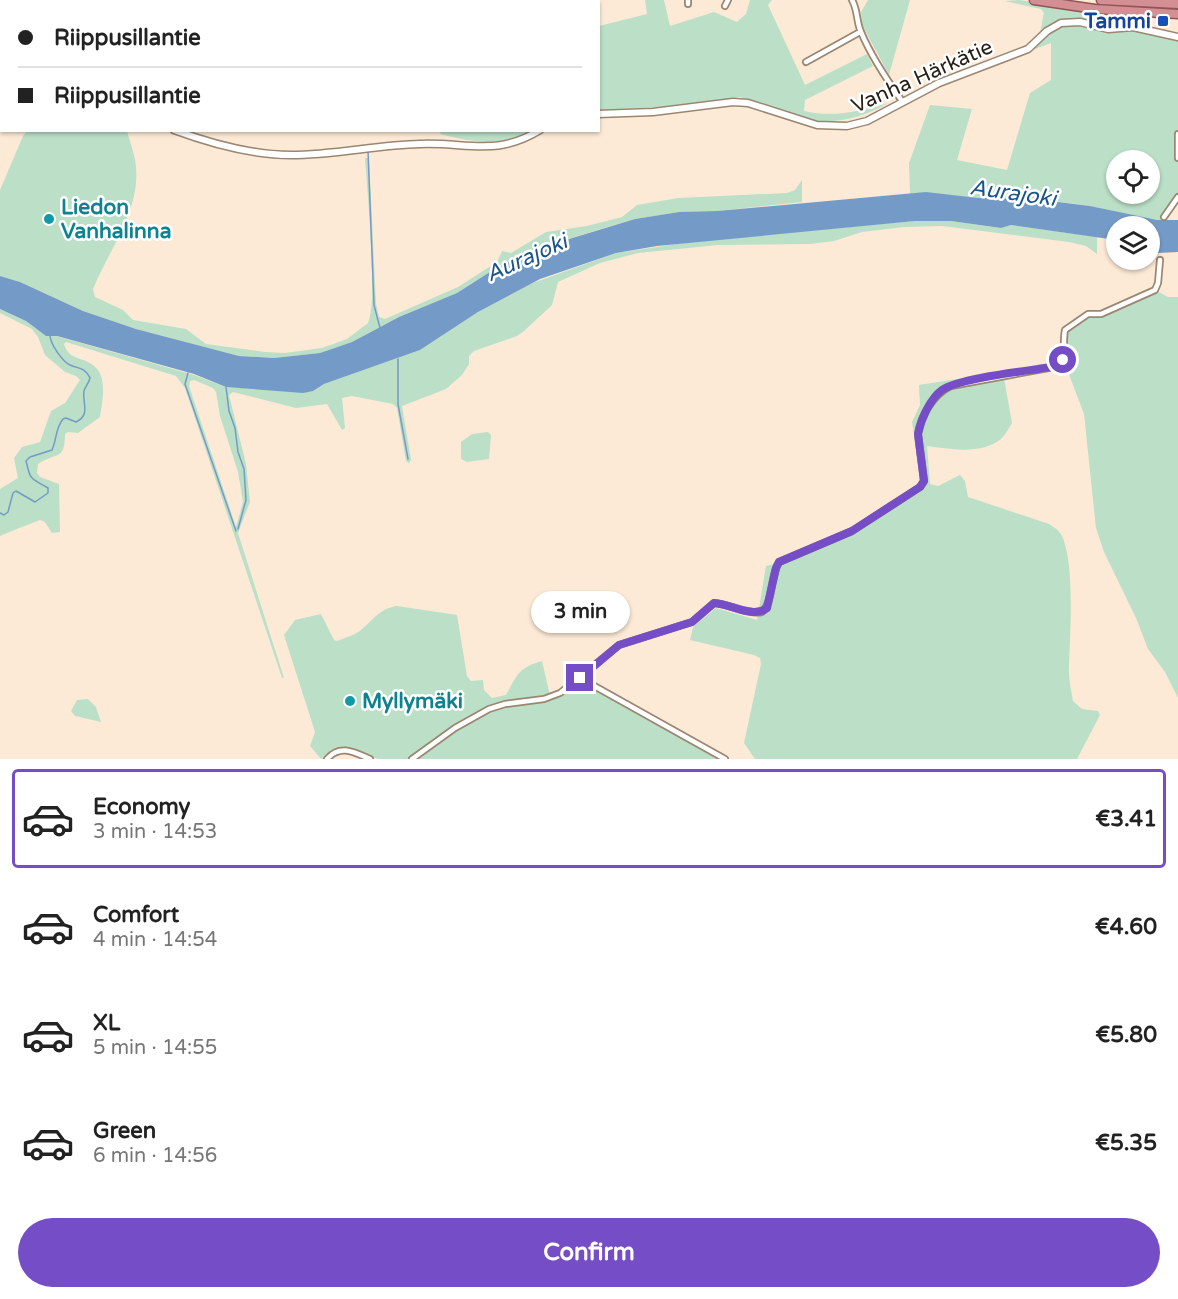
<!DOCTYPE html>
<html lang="en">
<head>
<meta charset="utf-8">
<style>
  body { margin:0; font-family:"Varela Round",sans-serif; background:#f6f6f6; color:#222; height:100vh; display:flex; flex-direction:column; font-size:22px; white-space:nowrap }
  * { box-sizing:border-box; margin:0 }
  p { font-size:20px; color:#767676 }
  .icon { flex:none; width:33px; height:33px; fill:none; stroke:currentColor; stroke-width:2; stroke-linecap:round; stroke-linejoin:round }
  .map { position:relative; height:759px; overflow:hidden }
  .details { display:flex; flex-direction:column; background:#fff; flex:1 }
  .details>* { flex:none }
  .top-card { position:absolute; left:0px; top:0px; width:600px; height:132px; box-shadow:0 2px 4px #0004; display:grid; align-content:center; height:132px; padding:0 18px; background:#fff }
  .fabs { position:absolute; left:1106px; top:150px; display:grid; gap:12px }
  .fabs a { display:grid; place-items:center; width:54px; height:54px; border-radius:50%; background:#fff; box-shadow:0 2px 4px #0004; font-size:30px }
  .end { position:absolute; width:27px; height:27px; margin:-14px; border:8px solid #754ec7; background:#fff; box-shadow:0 0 0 3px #fff }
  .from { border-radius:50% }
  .bubble { position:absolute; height:42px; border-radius:21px; background:#fff; box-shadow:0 2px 4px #0004; font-size:20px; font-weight:800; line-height:42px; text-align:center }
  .top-card b { display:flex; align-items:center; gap:21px; height:57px; font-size:22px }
  .top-card b+b { border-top:2px solid #e0e0e0 }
  .top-card i { width:15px; height:15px; background:#222 }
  ul { padding:10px 0 0; list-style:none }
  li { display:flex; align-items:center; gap:18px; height:99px; margin:0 12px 9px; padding:0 6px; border:3px solid transparent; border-radius:6px }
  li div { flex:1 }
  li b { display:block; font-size:22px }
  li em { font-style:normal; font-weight:800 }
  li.selected { border-color:#754ec7 }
  li>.icon { width:54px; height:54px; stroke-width:1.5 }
  .action { display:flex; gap:12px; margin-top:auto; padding:12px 18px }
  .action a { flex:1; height:69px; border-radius:36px; background:#754ec7; color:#fff; font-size:24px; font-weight:800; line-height:69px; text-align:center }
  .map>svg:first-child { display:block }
  .green { fill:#bbdfc7; fill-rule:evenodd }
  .water { fill:#749bc7 }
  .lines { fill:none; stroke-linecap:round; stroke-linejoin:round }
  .stream { stroke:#749bc7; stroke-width:1.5 }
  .minor-casing { stroke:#9b8671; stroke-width:8 }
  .tertiary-casing { stroke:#9b8671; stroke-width:9 }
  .trunk-casing { stroke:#905556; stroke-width:11 }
  .minor { stroke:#fff; stroke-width:4.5 }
  .tertiary { stroke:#fff; stroke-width:6 }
  .trunk { stroke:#d38f94; stroke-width:8 }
  .route { stroke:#754ec7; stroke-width:8 }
  .transit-dot { fill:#1a4fb4; stroke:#fff; stroke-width:2 }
  .culture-dot { fill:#0f9aa8; stroke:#fff; stroke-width:2 }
  .labels { text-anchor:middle; stroke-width:5; stroke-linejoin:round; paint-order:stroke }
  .transit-label { font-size:21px; font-weight:bold; fill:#164399; stroke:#fff; text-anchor:end }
  .street-label { font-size:21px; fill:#271e16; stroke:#fff }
  .culture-label { font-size:21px; font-weight:bold; fill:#0d838f; stroke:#fff; text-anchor:start }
  .water-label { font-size:22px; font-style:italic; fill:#1a548b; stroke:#fff }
</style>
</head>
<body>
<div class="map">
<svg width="1178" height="759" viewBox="0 0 1178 759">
  <rect width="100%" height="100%" fill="#fcead7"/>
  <path class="green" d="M 645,0 L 664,0 L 670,26 L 714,12 L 737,22 L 746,14 L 750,0 L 772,0 L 768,5 L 805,85 L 867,54 L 873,66 L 805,100 L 804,111 C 833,118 861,111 889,103 C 865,116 843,123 816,121 L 740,97 L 659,107 L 599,110 L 599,26 L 647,14 Z
    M 868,0 L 910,0 L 889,75 L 862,25 L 861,12 Z
    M 1019,0 L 1100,13 L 1106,22 L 1103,25 C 1074,19 1064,13 1040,33 L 1044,13 L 1041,9 L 1005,1 Z
    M 1065,24 L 1107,31 L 1139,31 L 1178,40 L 1178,193 L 1167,208 L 1162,220 C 1137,221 1113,210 1089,206 C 1052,199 1016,200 979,198 C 955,197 933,192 910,194 L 909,163 L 930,105 L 972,109 L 957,160 L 1007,170 L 1030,93 L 1051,80 L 1051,43 L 1030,51 L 1053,29 ZM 1116,160 L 1149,160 L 1149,194 L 1116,194 Z
    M 442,130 L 533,131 C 497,147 477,143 440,134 Z
    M 27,131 L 127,131 C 130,142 135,155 136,167 C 140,211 109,250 93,289 L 95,297 L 123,310 L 133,320 L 186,329 L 206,344 L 265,352 L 285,353 L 322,348 L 347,339 L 368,323 C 378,303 367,187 365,158 L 369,158 L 376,304 L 379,317 L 385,319 L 458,287 L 497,262 L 502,251 L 511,253 L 546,232 L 587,226 L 622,217 L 637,205 L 678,198 L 787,193 L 795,190 L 802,180 L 802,202 L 717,211 L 679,212 L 635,219 L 597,230 L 536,249 L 493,270 L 457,293 L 399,317 L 352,342 L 320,353 L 274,358 L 239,356 L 136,329 L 83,311 L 20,282 L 0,276 L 0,190 L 23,136 Z
    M 915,221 L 951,221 L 1000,228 L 1011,225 L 1097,237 L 1097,254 L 1086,246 L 1069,242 L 942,226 L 904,227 L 862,232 L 834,241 L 810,244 L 718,245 L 638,253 L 600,263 L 558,282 L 552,305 L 524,331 L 517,336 L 474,351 L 469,356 L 469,364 L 462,375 L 446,389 L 402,406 L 411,460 L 409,463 L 406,461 L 397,408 L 393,404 L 352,396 L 342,398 L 345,428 L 342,430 L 327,404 L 296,408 L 233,392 L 229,395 L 246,464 L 250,502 L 238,533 L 284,678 L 282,678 L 185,388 L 176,376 L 66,342 L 64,344 C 69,362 87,356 97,369 C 107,380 102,404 100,417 L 78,433 L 68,432 L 65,434 C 65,462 55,452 38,464 L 37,473 L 40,477 L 59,484 L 60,532 L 52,533 L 45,522 L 40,520 C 26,525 12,531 0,536 L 0,489 L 18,478 L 14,458 L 22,447 L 40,442 L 51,411 L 65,403 L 80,380 L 76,376 L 65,372 L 45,355 L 38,337 L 32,329 L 0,313 L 0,309 L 26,321 L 46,336 L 56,336 L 194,375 L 226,387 L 313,391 L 324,384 L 420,350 L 478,312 L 530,284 L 616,253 L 704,240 ZM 194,380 L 213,388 L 216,392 L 220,416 L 238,472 L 243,502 L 236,527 L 189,386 L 190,381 Z
    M 1153,289 L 1168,297 L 1178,297 L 1178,698 L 1165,672 L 1148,649 L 1136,618 L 1104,552 L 1096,528 L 1084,414 L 1065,364 L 1067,331 L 1086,318 Z
    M 995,373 L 1004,378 L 1012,423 C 1009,428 1005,435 1001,439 C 981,455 950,449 927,446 L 930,484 L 938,486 L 960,475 L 965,481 L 968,497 L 1049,524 C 1055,528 1059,530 1062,536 C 1075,565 1070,633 1069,665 C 1068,677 1071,689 1073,701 L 1082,709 L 1098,711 L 1100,715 L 1077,759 L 755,759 L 744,743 L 761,664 L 760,658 L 754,655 L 690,640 L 693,627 L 716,608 L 757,620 L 766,566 L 786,561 L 853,533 L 923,488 L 912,422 L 920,405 L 919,385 Z
    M 488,432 L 491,435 L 489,459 L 467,462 L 461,459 L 461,442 L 472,434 Z
    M 397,606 L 457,615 L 467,676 L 471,681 L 483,680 L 484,690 L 492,698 L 506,695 C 517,676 517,668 542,661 L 551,700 L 576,685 L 585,685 L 719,759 L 378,759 C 365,754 346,743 332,750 C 328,752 324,757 321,759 L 310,746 L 315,732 L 284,635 L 295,620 L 321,614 L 334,640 L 337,641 C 345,638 354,635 360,631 C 372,621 380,608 397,606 Z
    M 88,699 L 96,707 L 101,722 L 75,716 L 71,711 L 77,700 Z"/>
  <path class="water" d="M 926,192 L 978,198 L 1034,199 L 1090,206 L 1157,220 L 1178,220 L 1178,252 L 1158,253 L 1149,248 L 1149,226 L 1116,226 L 1116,240 L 1011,225 L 1001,228 L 951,221 L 915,221 L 657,246 L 616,253 L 540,279 L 478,312 L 420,350 L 324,384 L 313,391 L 303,393 L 226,387 L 194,374 L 57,336 L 46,336 L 26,321 L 0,309 L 0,276 L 20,282 L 83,311 L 136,329 L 239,356 L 274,358 L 320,353 L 352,342 L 399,317 L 457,293 L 493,270 L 536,249 L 635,219 L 679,212 L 717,211 Z"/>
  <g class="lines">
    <path class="stream" d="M 368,151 L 374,305 L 380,328
      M 398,359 L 398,404 L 408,459
      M 188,373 L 185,384 L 236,531
      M 226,387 L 229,411 L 235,428 L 238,452 L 244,469 L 246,500 L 238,529
      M 0,513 L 4,515 L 8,512 L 13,493 L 16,491 L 35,502 L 48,493 L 48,488 C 30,477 31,482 26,461 L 30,457 L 52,450 C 57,439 55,429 63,419 L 66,418 L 76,422 C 91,415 82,403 84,391 C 85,387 89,383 90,378 C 85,367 79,369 70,365 C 62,361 51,345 50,336"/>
    <defs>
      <path id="minor" d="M 529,0 L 530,2
        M 558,0 L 559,2
        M 852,0 C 858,10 856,21 861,32 C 871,56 887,80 902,101
        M 56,2 L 56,0
        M 688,4 L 688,0
        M 725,6 L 728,0
        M 806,62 L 860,32
        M 1178,134 L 1178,158
        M 1164,217 L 1178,197
        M 580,678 L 725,759
        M 327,759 C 340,744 354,752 370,759
        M 412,759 L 455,728 L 489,709 L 505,704 L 544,699 L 560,693 L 619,645 L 692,622 L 714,603 C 730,604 748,615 762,612 C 773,603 770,576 779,562 L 852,531 L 920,487 L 924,481 L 918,434 C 921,415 933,395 951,386 L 1054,367 C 1068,359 1062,344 1065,330 L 1088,314 L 1101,314 L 1155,290 L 1158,283 L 1160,260"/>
      <path id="tertiary" d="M 0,76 L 2,76
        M 598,114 L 653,112 L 733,102 L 748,103 L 817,125 L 847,126 L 867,121 L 939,83 L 1028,49 L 1047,31 L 1061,23 L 1080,22 L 1108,29 L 1133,27 L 1178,37
        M 174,130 C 212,144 251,155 291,155 C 334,155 377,145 420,144 C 468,142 496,157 540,130"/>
      <path id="trunk" d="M 1034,0 L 1095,9 L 1178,14
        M 1101,0 L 1178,4"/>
    </defs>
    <use href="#minor" class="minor-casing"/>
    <use href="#tertiary" class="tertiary-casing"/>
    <use href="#trunk" class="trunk-casing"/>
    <use href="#minor" class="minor"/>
    <use href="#tertiary" class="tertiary"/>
    <use href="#trunk" class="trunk"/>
  </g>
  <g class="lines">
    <path class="route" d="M 580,678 L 619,645 L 692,622 L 714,603 C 731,604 753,619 767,608 L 776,568 L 779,562 L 852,531 L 920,487 L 924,481 L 918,434 C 921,419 930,399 942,390 C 958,379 1017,372 1038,369 C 1047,367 1056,368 1063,360"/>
  </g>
  <rect class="transit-dot" x="1157" y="15" width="12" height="12" rx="3"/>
  <g class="culture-dot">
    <circle cx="49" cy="219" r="6"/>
    <circle cx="350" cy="701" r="6"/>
  </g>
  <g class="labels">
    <g class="transit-label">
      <text x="1151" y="28">Tammi</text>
    </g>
    <g class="street-label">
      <text transform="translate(922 76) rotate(-24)" y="7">Vanha Härkätie</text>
    </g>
    <g class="culture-label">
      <text x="61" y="214">Liedon<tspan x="61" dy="24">Vanhalinna</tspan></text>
      <text x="362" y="708">Myllymäki</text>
    </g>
    <g class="water-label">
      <text transform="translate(1013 192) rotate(8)" y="8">Aurajoki</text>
      <text transform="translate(526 257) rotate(-24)" y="8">Aurajoki</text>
    </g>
  </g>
</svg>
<div class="fabs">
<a><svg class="icon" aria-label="locate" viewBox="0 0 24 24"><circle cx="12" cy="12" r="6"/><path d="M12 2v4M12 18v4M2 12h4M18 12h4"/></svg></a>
<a><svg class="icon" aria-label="layers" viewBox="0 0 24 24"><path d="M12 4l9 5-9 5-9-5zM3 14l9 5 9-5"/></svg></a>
</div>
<i class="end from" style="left:1063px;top:360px"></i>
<i class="end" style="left:580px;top:678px"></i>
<div class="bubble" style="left:531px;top:591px;width:99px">3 min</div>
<div class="top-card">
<b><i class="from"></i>Riippusillantie</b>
<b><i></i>Riippusillantie</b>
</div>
</div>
<section class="details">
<ul>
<li class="selected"><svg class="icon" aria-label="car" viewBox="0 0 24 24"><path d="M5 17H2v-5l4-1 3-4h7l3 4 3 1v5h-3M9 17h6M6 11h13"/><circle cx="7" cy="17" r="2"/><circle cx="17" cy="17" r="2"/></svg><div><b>Economy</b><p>3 min · 14:53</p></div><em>€3.41</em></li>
<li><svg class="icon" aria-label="car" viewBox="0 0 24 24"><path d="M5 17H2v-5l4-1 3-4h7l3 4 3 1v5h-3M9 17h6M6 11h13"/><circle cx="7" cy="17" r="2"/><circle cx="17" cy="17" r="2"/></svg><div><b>Comfort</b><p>4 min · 14:54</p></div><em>€4.60</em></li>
<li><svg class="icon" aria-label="car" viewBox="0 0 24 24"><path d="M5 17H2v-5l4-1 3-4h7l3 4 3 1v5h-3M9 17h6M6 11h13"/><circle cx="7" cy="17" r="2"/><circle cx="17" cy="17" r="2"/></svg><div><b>XL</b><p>5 min · 14:55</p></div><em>€5.80</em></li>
<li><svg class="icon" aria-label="car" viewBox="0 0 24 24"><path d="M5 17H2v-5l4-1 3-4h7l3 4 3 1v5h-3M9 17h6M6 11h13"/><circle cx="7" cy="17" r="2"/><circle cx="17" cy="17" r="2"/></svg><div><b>Green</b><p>6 min · 14:56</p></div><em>€5.35</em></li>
</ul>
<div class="action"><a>Confirm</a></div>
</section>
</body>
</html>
